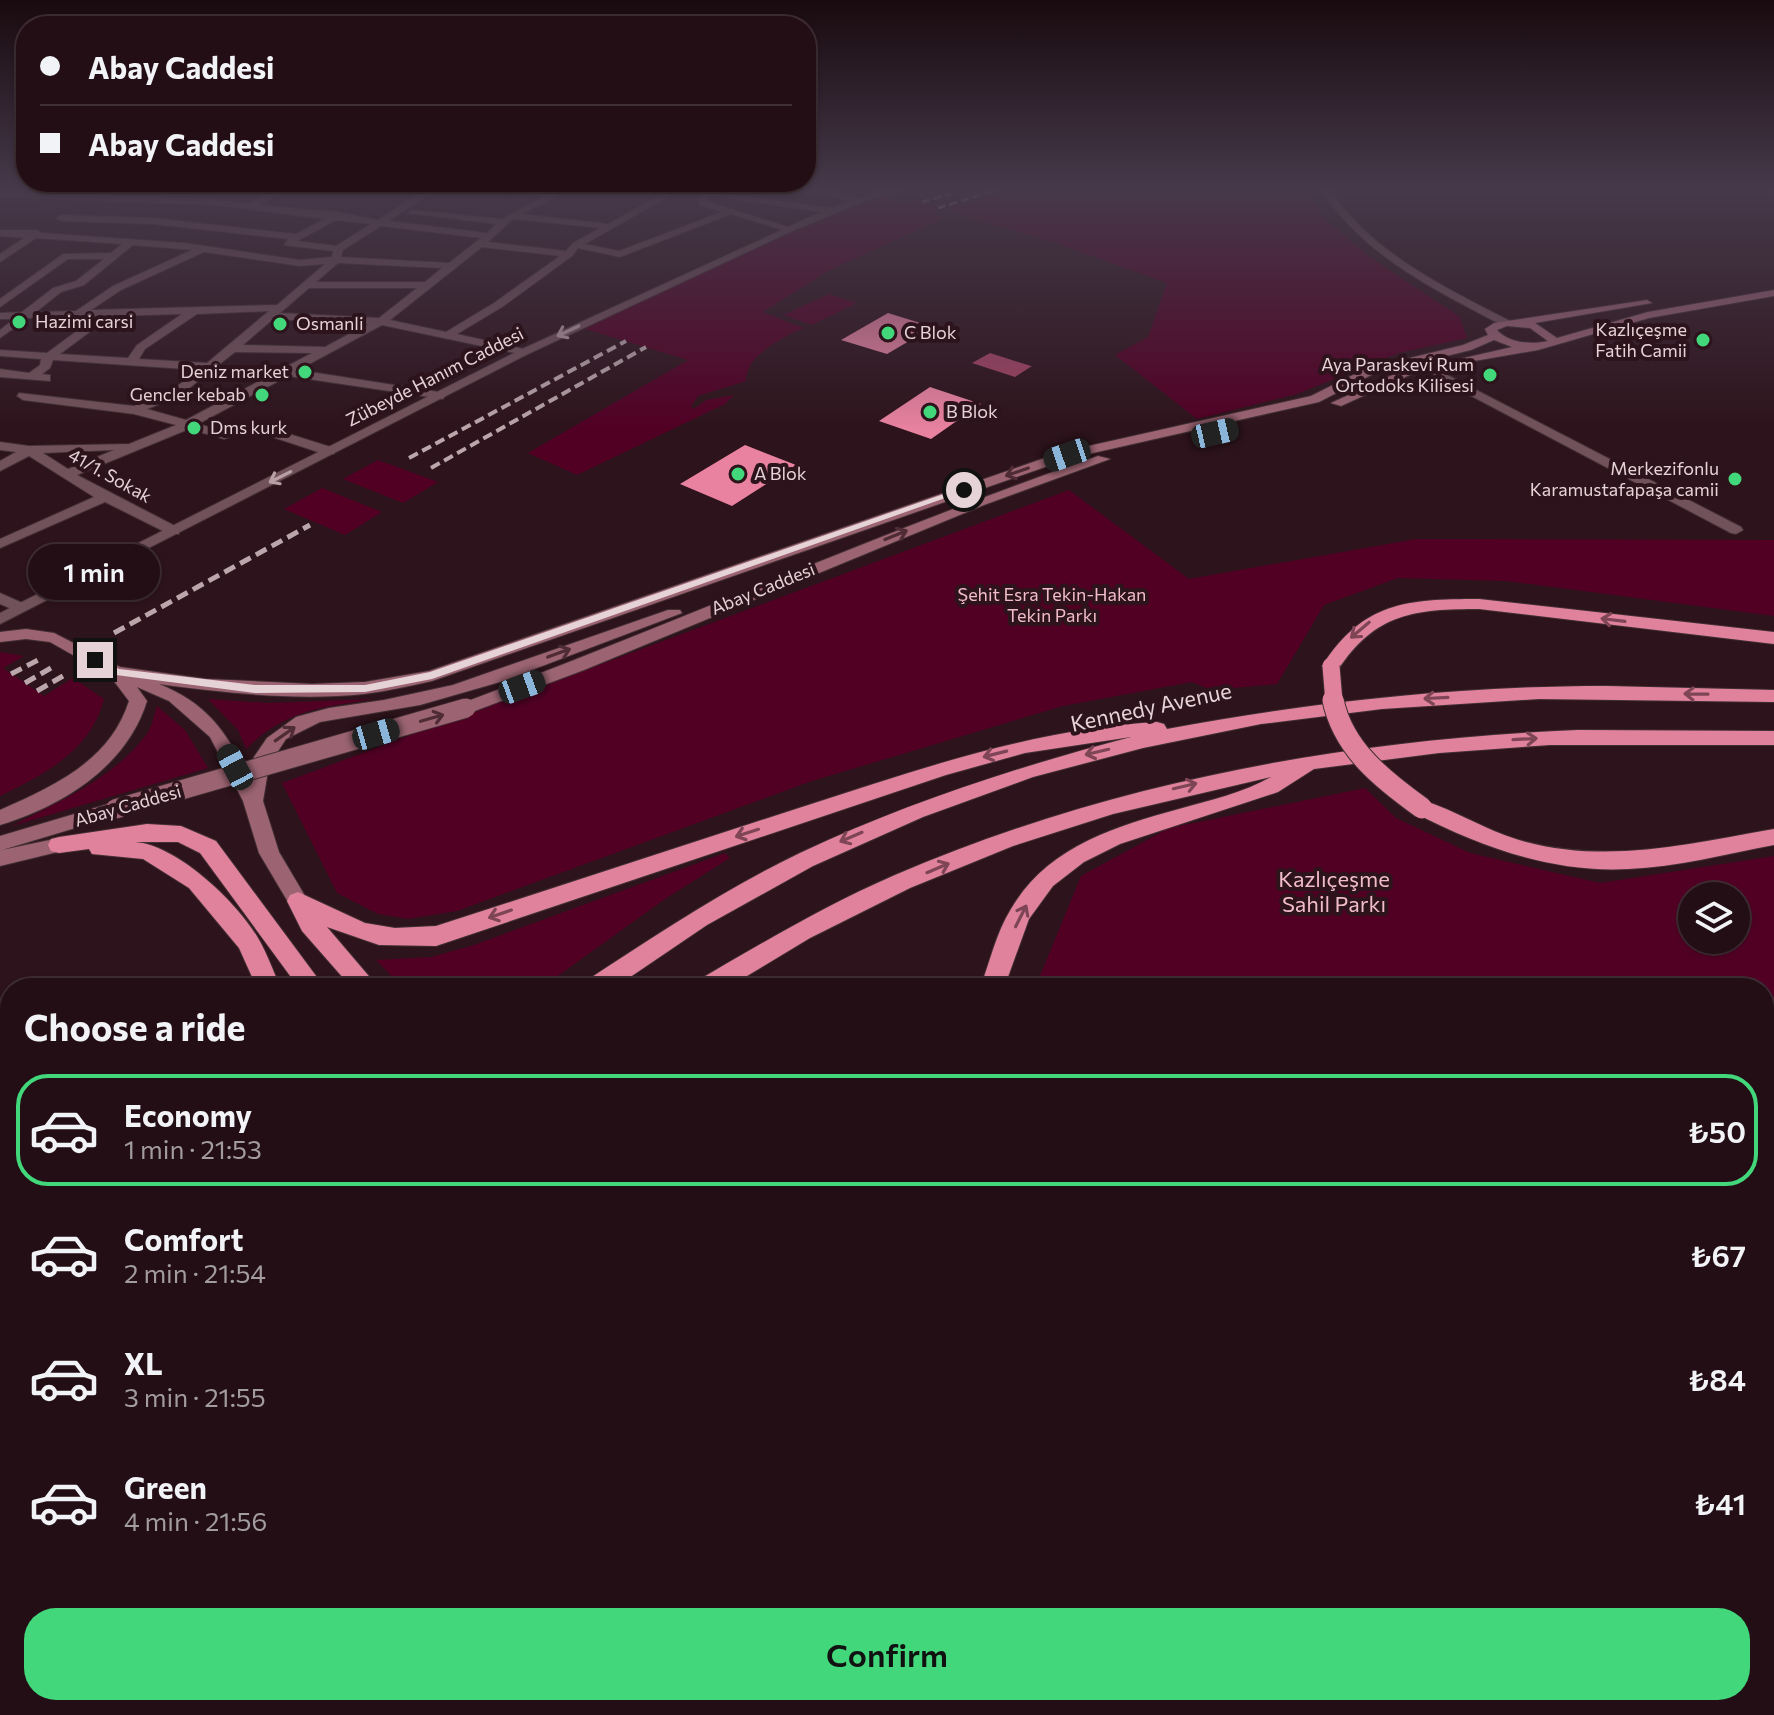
<!DOCTYPE html>
<html lang="en">
<head>
<meta charset="utf-8">
<style>
  body { margin:0; font-family:Commissioner,sans-serif; background:#2e1c22; color:#f1f3f6; height:100vh; display:flex; flex-direction:column; font-size:30px; white-space:nowrap }
  * { box-sizing:border-box; margin:0 }
  p { font-size:26px; color:#a29ca0 }
  .icon { flex:none; width:44px; height:44px; fill:none; stroke:currentColor; stroke-width:2; stroke-linecap:round; stroke-linejoin:round }
  .map { position:relative; flex:1; overflow:hidden }
  .side { position:absolute; left:0px; top:978px; width:1774px; height:738px; display:flex; flex-direction:column; background:#220e14; border-radius:32px 32px 0 0; box-shadow:0 2px 6px #0004,0 0 0 2px #3f2e34 }
  .side>* { flex:none }
  .top-card { position:absolute; left:16px; top:16px; width:800px; height:176px; border-radius:32px; box-shadow:0 2px 6px #0004,0 0 0 2px #3f2e34; display:grid; align-content:center; height:176px; padding:0 24px; background:#220e14 }
  .tools { position:absolute; left:1678px; top:882px; display:grid; gap:16px }
  .tools a { display:grid; place-items:center; width:72px; height:72px; border-radius:50%; background:#220e14; box-shadow:0 2px 6px #0004,0 0 0 2px #3f2e34; font-size:40px }
  .end { position:absolute; width:36px; height:36px; margin:-18px; border:10px solid #e6d3d7; background:#111; box-shadow:0 0 0 4px #111 }
  .from { border-radius:50% }
  .bubble { position:absolute; height:56px; border-radius:28px; background:#220e14; box-shadow:0 2px 6px #0004,0 0 0 2px #3f2e34; font-size:26px; font-weight:600; line-height:56px; text-align:center }
  .car { position:absolute; width:24px; height:48px; margin:-24px -12px; border-radius:10px; box-shadow:0 0 6px 2px #0007; background:linear-gradient(#222 24%,#8ab4d8 0 40%,#222 0 76%,#8ab4d8 0 86%,#222 0) }
  .top-card b { display:flex; align-items:center; gap:28px; height:76px; font-size:30px }
  .top-card b+b { border-top:2px solid #3f2e34 }
  .top-card i { width:20px; height:20px; background:#f1f3f6 }
  ul { padding:0; list-style:none }
  li { display:flex; align-items:center; gap:24px; height:112px; margin:0 16px 12px; padding:0 8px; border:4px solid transparent; border-radius:32px }
  li div { flex:1 }
  li b { display:block; font-size:30px }
  li em { font-style:normal; font-weight:600 }
  li.current { border-color:#42d77b }
  li>.icon { width:72px; height:72px; stroke-width:1.5 }
  h2 { padding:0 24px; font-size:36px; line-height:96px }
  .action { display:flex; gap:16px; margin-top:auto; padding:16px 24px }
  .action a { flex:1; height:92px; border-radius:32px; background:#42d77b; color:#111; font-size:32px; font-weight:600; line-height:92px; text-align:center }
  .map>svg:first-child { display:block }
  .green { fill:#510024; fill-rule:evenodd }
  .water { fill:#a14362 }
  .building { fill:#e882a0 }
  .lines { fill:none; stroke-linecap:round; stroke-linejoin:round }
  .minor-casing { stroke:#422f34; stroke-width:2 }
  .tertiary-casing { stroke:#422f34; stroke-width:2 }
  .secondary-casing { stroke:#422f34; stroke-width:2 }
  .trunk-casing { stroke:#422f34; stroke-width:2 }
  .minor { fill:#72525a; fill-rule:evenodd }
  .tertiary { fill:#72525a; fill-rule:evenodd }
  .secondary { fill:#9c6473; fill-rule:evenodd }
  .trunk { fill:#e1829d; fill-rule:evenodd }
  .rail-far2 { stroke:#baa6ab; stroke-width:3; stroke-dasharray:8 4; stroke-linecap:butt }
  .rail-far1 { stroke:#baa6ab; stroke-width:4; stroke-dasharray:10 5; stroke-linecap:butt }
  .rail { stroke:#baa6ab; stroke-width:5; stroke-dasharray:12 6; stroke-linecap:butt }
  .secondary-bridge-casing { stroke:#422f34; stroke-width:21; stroke-linecap:butt }
  .trunk-bridge-far1-casing { stroke:#422f34; stroke-width:19; stroke-linecap:butt }
  .trunk-bridge-casing { stroke:#422f34; stroke-width:23; stroke-linecap:butt }
  .secondary-bridge { stroke:#9c6473; stroke-width:19 }
  .trunk-bridge-far1 { stroke:#e1829d; stroke-width:17 }
  .trunk-bridge { stroke:#e1829d; stroke-width:21 }
  .oneway { stroke:#b89fa5 }
  .oneway2 { stroke:#4e2b35 }
  .oneway3 { stroke:#7e4556 }
  .route { fill:#e6d3d7 }
  .poi-dot { fill:#42d77b; stroke:#2d131b; stroke-width:3 }
  .labels { text-anchor:middle; stroke-width:8; stroke-linejoin:round; paint-order:stroke }
  .far-poi-label { font-size:18px; fill:#e6d3d7; stroke:#2d131b; text-anchor:start }
  .far-street-label { font-size:18px; fill:#e6d3d7; stroke:#2d131b }
  .far-park-label { font-size:18px; fill:#f1bcc9; stroke:#2d131b }
  .street-label { font-size:22px; fill:#e6d3d7; stroke:#2d131b }
  .park-label { font-size:22px; fill:#f1bcc9; stroke:#2d131b }
</style>
</head>
<body>
<div class="map">
<svg width="1774" height="1715" viewBox="0 0 1774 1715">
  <rect width="100%" height="100%" fill="#2d131b"/>
  <path class="green" d="M 1009,190 L 1306,190 L 1327,221 L 1370,257 L 1460,317 L 1467,338 L 1399,353 L 1297,394 L 1197,419 L 1115,355 L 1148,337 L 1167,283 L 1053,242 L 946,210 Z
    M 882,196 L 902,205 L 918,200 L 941,210 L 931,213 L 943,218 L 830,270 L 763,312 L 804,328 C 784,336 745,356 746,381 L 698,396 L 691,406 L 694,409 L 706,400 L 734,395 L 725,404 L 577,475 L 528,453 L 688,360 L 582,328 L 758,245 Z
    M 829,294 L 857,303 L 812,325 L 783,315 Z
    M 378,460 L 438,482 L 403,503 L 343,479 Z
    M 322,488 L 382,512 L 345,535 L 284,509 Z
    M 1069,490 L 1189,579 L 1416,539 L 1774,540 L 1774,616 L 1506,581 L 1398,578 L 1324,605 L 1277,684 L 1211,690 L 1192,682 L 1063,706 L 812,781 L 457,911 L 408,919 L 378,914 L 337,893 L 282,783 Z
    M 0,652 L 24,656 L 3,668 L 44,696 L 73,678 L 104,699 C 91,751 45,774 0,796 Z
    M 208,699 L 268,703 L 375,699 C 323,707 285,710 246,749 L 238,730 Z
    M 157,706 L 185,730 L 208,768 L 12,826 C 58,802 114,778 146,735 C 152,727 154,715 157,706 Z
    M 1365,788 L 1396,818 L 1470,853 L 1600,883 L 1774,856 L 1774,1715 L 104,1715 L 111,1706 L 1764,1706 L 1764,988 L 1035,988 L 1081,876 L 1169,828 ZM 1692,896 L 1736,896 L 1736,940 L 1692,940 Z
    M 725,853 L 730,858 L 665,899 L 541,988 L 403,988 L 376,960 L 431,957 L 474,945 Z"/>
  <path class="water" d="M 990,353 L 1031,366 L 1032,366 L 1015,377 L 972,363 Z"/>
  <path class="building" d="M 888,313 L 933,327 L 887,354 L 841,340 Z
    M 930,387 L 981,404 L 931,439 L 879,421 Z
    M 745,445 L 796,465 L 732,506 L 680,484 Z"/>
  <g class="lines">
    <defs>
      <path id="minor" d="M 274,190 L 286,190 L 259,205 L 338,212 L 378,220 L 424,190 L 435,190 L 389,221 L 487,233 L 496,224 L 407,213 L 412,210 L 502,219 L 543,197 L 516,190 L 550,194 L 569,190 L 522,214 L 608,224 L 669,190 L 680,190 L 585,244 L 619,251 L 722,212 L 699,205 L 697,199 L 702,190 L 711,190 L 706,201 L 794,229 L 789,232 L 731,214 L 620,257 L 578,248 L 572,256 L 502,307 L 457,334 L 528,350 L 530,352 L 524,355 L 382,325 L 298,370 L 439,392 L 445,396 L 443,399 L 288,376 L 198,424 L 224,431 L 251,422 L 334,448 L 334,454 L 324,454 L 251,430 L 224,439 L 189,429 L 77,475 L 179,528 L 179,534 L 169,534 L 105,502 L 0,548 L 0,539 L 94,497 L 29,456 L 0,471 L 0,461 L 16,452 L 0,450 L 0,442 L 29,446 L 129,444 L 176,425 L 134,414 L 23,400 L 17,396 L 19,393 L 134,406 L 170,391 L 200,370 L 53,360 L 50,368 L 42,374 L 50,375 L 50,381 L 0,377 L 0,369 L 29,373 L 40,365 L 41,359 L 0,356 L 0,350 L 47,353 L 97,316 L 28,318 L 0,338 L 0,330 L 14,319 L 0,319 L 0,313 L 22,312 L 53,288 L 76,281 L 104,259 L 68,259 L 0,307 L 0,299 L 63,254 L 111,253 L 122,244 L 36,238 L 0,262 L 0,254 L 24,238 L 0,236 L 0,230 L 37,230 L 42,233 L 184,243 L 300,260 L 332,257 L 333,251 L 284,245 L 288,239 L 153,224 L 61,221 L 56,218 L 61,215 L 153,218 L 296,234 L 325,219 L 214,205 L 0,197 L 0,191 L 214,199 L 248,204 ZM 513,219 L 600,228 L 573,243 L 566,251 L 488,242 ZM 336,220 L 371,224 L 336,246 L 297,241 ZM 381,226 L 481,238 L 449,263 L 341,257 L 343,250 ZM 133,245 L 192,250 L 113,286 L 76,311 L 36,312 L 61,292 L 84,285 ZM 482,247 L 560,256 L 494,303 L 446,332 L 390,320 ZM 204,252 L 300,266 L 325,264 L 277,305 L 91,310 L 121,290 ZM 338,263 L 442,268 L 425,282 L 316,282 ZM 309,288 L 417,288 L 379,318 L 280,313 ZM 269,311 L 207,363 L 139,359 L 145,349 L 197,314 ZM 182,314 L 137,345 L 128,358 L 60,354 L 111,316 ZM 273,319 L 368,324 L 325,347 L 243,345 ZM 235,352 L 312,353 L 186,420 L 147,409 L 178,397 ZM 114,450 L 68,469 L 43,453 Z
        M 805,190 L 824,190 L 863,200 L 859,203 Z
        M 1426,364 L 1741,527 L 1743,530 L 1736,534 L 1731,533 L 1422,370 L 1420,368 Z
        M 0,593 L 27,605 L 29,608 L 21,613 L 0,604 Z"/>
      <path id="tertiary" d="M 674,190 L 700,190 L 831,208 L 885,190 L 900,190 L 862,202 L 792,231 L 528,354 L 0,624 L 0,613 L 520,350 L 821,212 Z
        M 1321,190 L 1330,190 C 1372,253 1444,287 1510,321 L 1510,325 L 1502,325 C 1435,290 1364,256 1321,190 Z"/>
      <path id="secondary" d="M 1774,290 L 1774,296 L 1649,318 L 1538,350 L 1457,364 L 1451,361 L 1512,347 L 1494,340 L 1471,350 L 1373,374 L 1319,402 L 1071,458 L 432,681 C 410,686 387,691 364,694 C 297,701 226,693 159,684 C 208,704 224,730 248,774 L 254,757 L 267,738 L 296,717 L 329,708 L 384,700 L 453,685 L 668,610 L 680,610 L 682,613 L 500,682 L 420,705 L 320,722 L 286,739 L 269,765 L 263,801 L 279,852 L 308,901 L 305,907 L 298,909 L 291,907 L 259,853 L 243,801 L 210,737 L 169,701 L 137,687 L 147,701 C 127,766 63,806 0,825 L 0,810 C 54,786 110,761 129,701 L 110,676 L 50,642 L 26,639 L 0,642 L 0,632 L 26,629 L 54,633 L 120,667 L 206,679 L 312,684 L 365,682 L 429,671 L 1062,452 L 1311,396 L 1365,369 L 1463,345 L 1488,335 L 1485,329 L 1494,323 L 1647,300 L 1652,303 L 1535,323 L 1557,338 L 1648,312 ZM 1507,326 L 1530,328 L 1548,341 C 1532,345 1508,343 1497,330 Z
        M 1410,367 L 1416,371 L 1414,373 L 1341,406 L 1331,403 Z
        M 1098,456 L 1110,459 L 984,505 L 584,670 L 472,712 L 460,712 L 457,708 L 460,704 C 674,624 882,531 1098,456 Z
        M 115,802 L 122,804 L 125,809 L 122,814 L 2,850 L 59,838 L 66,840 L 69,845 L 66,850 L 0,866 L 0,836 Z"/>
      <path id="trunk" d="M 1479,599 L 1774,632 L 1774,644 L 1479,609 C 1415,609 1375,613 1338,670 L 1331,672 L 1322,666 C 1363,602 1407,599 1479,599 Z
        M 1606,686 L 1774,690 L 1774,702 L 1539,699 L 1382,709 L 1261,724 L 1143,748 L 1033,777 L 923,817 L 813,866 L 707,925 L 614,988 L 583,988 L 586,981 C 656,935 725,889 800,853 C 906,803 1017,767 1131,737 L 1025,753 L 946,775 L 436,946 L 379,945 L 327,927 L 379,988 L 352,988 L 302,931 L 287,901 L 290,895 L 298,892 L 365,923 L 395,928 L 436,926 C 557,887 678,847 799,808 C 917,770 1032,729 1157,722 L 1164,724 L 1167,729 C 1312,702 1458,686 1606,686 Z
        M 1578,730 L 1774,731 L 1774,745 L 1550,745 L 1439,753 L 1314,769 L 1278,792 L 1120,844 L 1084,862 L 1053,886 L 1029,919 L 1004,988 L 980,988 C 990,962 996,933 1011,909 C 1047,847 1114,827 1179,809 C 1210,800 1243,793 1271,777 L 1113,814 L 1013,846 L 910,888 L 810,938 L 727,988 L 694,988 L 697,981 C 762,943 826,905 895,875 C 1111,782 1343,740 1578,730 Z
        M 1422,800 C 1455,810 1485,830 1519,840 C 1605,865 1688,844 1774,829 L 1774,845 C 1726,854 1677,867 1628,869 C 1552,873 1481,847 1415,813 L 1411,808 L 1415,803 Z
        M 147,824 L 181,826 L 216,841 L 325,988 L 299,988 L 200,853 L 178,842 L 135,842 C 177,845 237,902 258,938 C 267,953 273,971 281,988 L 257,988 L 239,948 L 189,888 L 143,859 L 92,854 L 89,849 L 59,853 L 51,851 L 48,845 L 51,839 L 59,837 Z
        M 10,1426 L 10,1466 L 0,1471 L 0,1430 Z
        M 10,1524 L 10,1565 L 0,1569 L 0,1528 Z
        M 10,1676 L 10,1706 L 24,1706 L 19,1715 L 0,1715 L 0,1680 Z"/>
    </defs>
    <use href="#minor" class="minor-casing"/>
    <use href="#tertiary" class="tertiary-casing"/>
    <use href="#secondary" class="secondary-casing"/>
    <use href="#trunk" class="trunk-casing"/>
    <use href="#minor" class="minor"/>
    <use href="#tertiary" class="tertiary"/>
    <use href="#secondary" class="secondary"/>
    <use href="#trunk" class="trunk"/>
    <path class="rail-far2" d="M 922,202 L 951,194
      M 938,208 L 997,190"/>
    <path class="rail-far1" d="M 409,458 L 626,341
      M 431,468 L 646,347"/>
    <path class="rail" d="M 114,633 L 310,525
      M 11,674 L 40,659
      M 25,683 L 51,668
      M 37,691 L 63,676"/>
    <defs>
      <path id="secondary-bridge" d="M 115,809 L 466,708"/>
      <path id="trunk-bridge-far1" d="M 1331,666 L 1334,702"/>
      <path id="trunk-bridge" d="M 1333,700 C 1343,749 1383,780 1422,808"/>
    </defs>
    <use href="#secondary-bridge" class="secondary-bridge-casing"/>
    <use href="#trunk-bridge-far1" class="trunk-bridge-far1-casing"/>
    <use href="#trunk-bridge" class="trunk-bridge-casing"/>
    <use href="#secondary-bridge" class="secondary-bridge"/>
    <use href="#trunk-bridge-far1" class="trunk-bridge-far1"/>
    <use href="#trunk-bridge" class="trunk-bridge"/>
  </g>
  <defs><path id="oneway-shaft" d="M-6 0H5M1.5-3L5.5 0L1.5 3" fill="none" stroke-width="1.6" stroke-linecap="round" stroke-linejoin="round" transform="scale(2)"/></defs>
  <g class="oneway">
    <use href="#oneway-shaft" transform="translate(568 331) rotate(155)"/>
    <use href="#oneway-shaft" transform="translate(280 477) rotate(153)"/>
  </g>
  <g class="oneway2">
    <use href="#oneway-shaft" transform="translate(1017 472) rotate(161)"/>
    <use href="#oneway-shaft" transform="translate(896 535) rotate(-22)"/>
    <use href="#oneway-shaft" transform="translate(559 653) rotate(-20)"/>
    <use href="#oneway-shaft" transform="translate(432 718) rotate(-16)"/>
    <use href="#oneway-shaft" transform="translate(285 734) rotate(-35)"/>
  </g>
  <g class="oneway3">
    <use href="#oneway-shaft" transform="translate(1613 620) rotate(-173)"/>
    <use href="#oneway-shaft" transform="translate(1360 630) rotate(140)"/>
    <use href="#oneway-shaft" transform="translate(1696 694) rotate(-179)"/>
    <use href="#oneway-shaft" transform="translate(1436 698) rotate(177)"/>
    <use href="#oneway-shaft" transform="translate(1525 739) rotate(-3)"/>
    <use href="#oneway-shaft" transform="translate(1097 752) rotate(167)"/>
    <use href="#oneway-shaft" transform="translate(995 754) rotate(166)"/>
    <use href="#oneway-shaft" transform="translate(1185 786) rotate(-13)"/>
    <use href="#oneway-shaft" transform="translate(747 833) rotate(162)"/>
    <use href="#oneway-shaft" transform="translate(851 837) rotate(157)"/>
    <use href="#oneway-shaft" transform="translate(938 868) rotate(-23)"/>
    <use href="#oneway-shaft" transform="translate(500 914) rotate(161)"/>
    <use href="#oneway-shaft" transform="translate(1021 916) rotate(-63)"/>
  </g>
  <linearGradient id="sky" x2="0" y2="1"><stop stop-color="#190a0f"/><stop offset="0.44" stop-color="#46394a"/><stop offset="1" stop-color="#46394a" stop-opacity="0"/></linearGradient>
  <rect width="1774" height="430" fill="url(#sky)"/>
  <path class="route" d="M 961,488 L 968,490 L 432,679 L 365,692 L 255,693 L 116,675 L 90,660 L 95,657 L 119,669 L 255,685 L 365,685 L 430,672 Z"/>
  <g class="poi-dot">
    <circle cx="19" cy="322" r="8"/>
    <circle cx="280" cy="324" r="8"/>
    <circle cx="888" cy="333" r="8"/>
    <circle cx="1703" cy="340" r="8"/>
    <circle cx="305" cy="372" r="8"/>
    <circle cx="1490" cy="375" r="8"/>
    <circle cx="262" cy="395" r="8"/>
    <circle cx="930" cy="412" r="8"/>
    <circle cx="194" cy="428" r="8"/>
    <circle cx="738" cy="474" r="8"/>
    <circle cx="1735" cy="479" r="8"/>
  </g>
  <g class="labels">
    <g class="far-poi-label">
      <text x="35" y="328">Hazimi carsi</text>
      <text x="296" y="330">Osmanli</text>
      <text x="1687" y="336" text-anchor="end">Kazlıçeşme<tspan x="1687" dy="21">Fatih Camii</tspan></text>
      <text x="904" y="339">C Blok</text>
      <text x="1474" y="371" text-anchor="end">Aya Paraskevi Rum<tspan x="1474" dy="21">Ortodoks Kilisesi</tspan></text>
      <text x="289" y="378" text-anchor="end">Deniz market</text>
      <text x="246" y="401" text-anchor="end">Gencler kebab</text>
      <text x="946" y="418">B Blok</text>
      <text x="210" y="434">Dms kurk</text>
      <text x="1719" y="475" text-anchor="end">Merkezifonlu<tspan x="1719" dy="21">Karamustafapaşa camii</tspan></text>
      <text x="754" y="480">A Blok</text>
    </g>
    <g class="far-street-label">
      <text transform="translate(435 377) rotate(-27)" y="6">Zübeyde Hanım Caddesi</text>
      <text transform="translate(110 476) rotate(29)" y="6">41/1. Sokak</text>
      <text transform="translate(763 589) rotate(-22)" y="6">Abay Caddesi</text>
      <text transform="translate(128 806) rotate(-16)" y="6">Abay Caddesi</text>
    </g>
    <g class="far-park-label">
      <text x="1052" y="601">Şehit Esra Tekin-Hakan<tspan x="1052" dy="21">Tekin Parkı</tspan></text>
    </g>
    <g class="street-label">
      <text transform="translate(1151 707) rotate(-12)" y="8">Kennedy Avenue</text>
    </g>
    <g class="park-label">
      <text x="1334" y="887">Kazlıçeşme<tspan x="1334" dy="25">Sahil Parkı</tspan></text>
    </g>
  </g>
</svg>
<div class="tools">
<a><svg class="icon" aria-label="layers" viewBox="0 0 24 24"><path d="M12 4l9 5-9 5-9-5zM3 14l9 5 9-5"/></svg></a>
</div>
<i class="end from" style="left:964px;top:490px"></i>
<i class="end" style="left:95px;top:660px"></i>
<div class="bubble" style="left:28px;top:544px;width:132px">1 min</div>
<i class="car" style="left:1215px;top:433px;rotate:77deg"></i>
<i class="car" style="left:1067px;top:455px;rotate:251deg"></i>
<i class="car" style="left:522px;top:687px;rotate:70deg"></i>
<i class="car" style="left:376px;top:734px;rotate:74deg"></i>
<i class="car" style="left:235px;top:767px;rotate:332deg"></i>
<div class="top-card">
<b><i class="from"></i>Abay Caddesi</b>
<b><i></i>Abay Caddesi</b>
</div>
<section class="side">
<h2>Choose a ride</h2>
<ul>
<li class="current"><svg class="icon" aria-label="car" viewBox="0 0 24 24"><path d="M5 17H2v-5l4-1 3-4h7l3 4 3 1v5h-3M9 17h6M6 11h13"/><circle cx="7" cy="17" r="2"/><circle cx="17" cy="17" r="2"/></svg><div><b>Economy</b><p>1 min · 21:53</p></div><em>₺50</em></li>
<li><svg class="icon" aria-label="car" viewBox="0 0 24 24"><path d="M5 17H2v-5l4-1 3-4h7l3 4 3 1v5h-3M9 17h6M6 11h13"/><circle cx="7" cy="17" r="2"/><circle cx="17" cy="17" r="2"/></svg><div><b>Comfort</b><p>2 min · 21:54</p></div><em>₺67</em></li>
<li><svg class="icon" aria-label="car" viewBox="0 0 24 24"><path d="M5 17H2v-5l4-1 3-4h7l3 4 3 1v5h-3M9 17h6M6 11h13"/><circle cx="7" cy="17" r="2"/><circle cx="17" cy="17" r="2"/></svg><div><b>XL</b><p>3 min · 21:55</p></div><em>₺84</em></li>
<li><svg class="icon" aria-label="car" viewBox="0 0 24 24"><path d="M5 17H2v-5l4-1 3-4h7l3 4 3 1v5h-3M9 17h6M6 11h13"/><circle cx="7" cy="17" r="2"/><circle cx="17" cy="17" r="2"/></svg><div><b>Green</b><p>4 min · 21:56</p></div><em>₺41</em></li>
</ul>
<div class="action"><a>Confirm</a></div>
</section>
</div>
</body>
</html>
